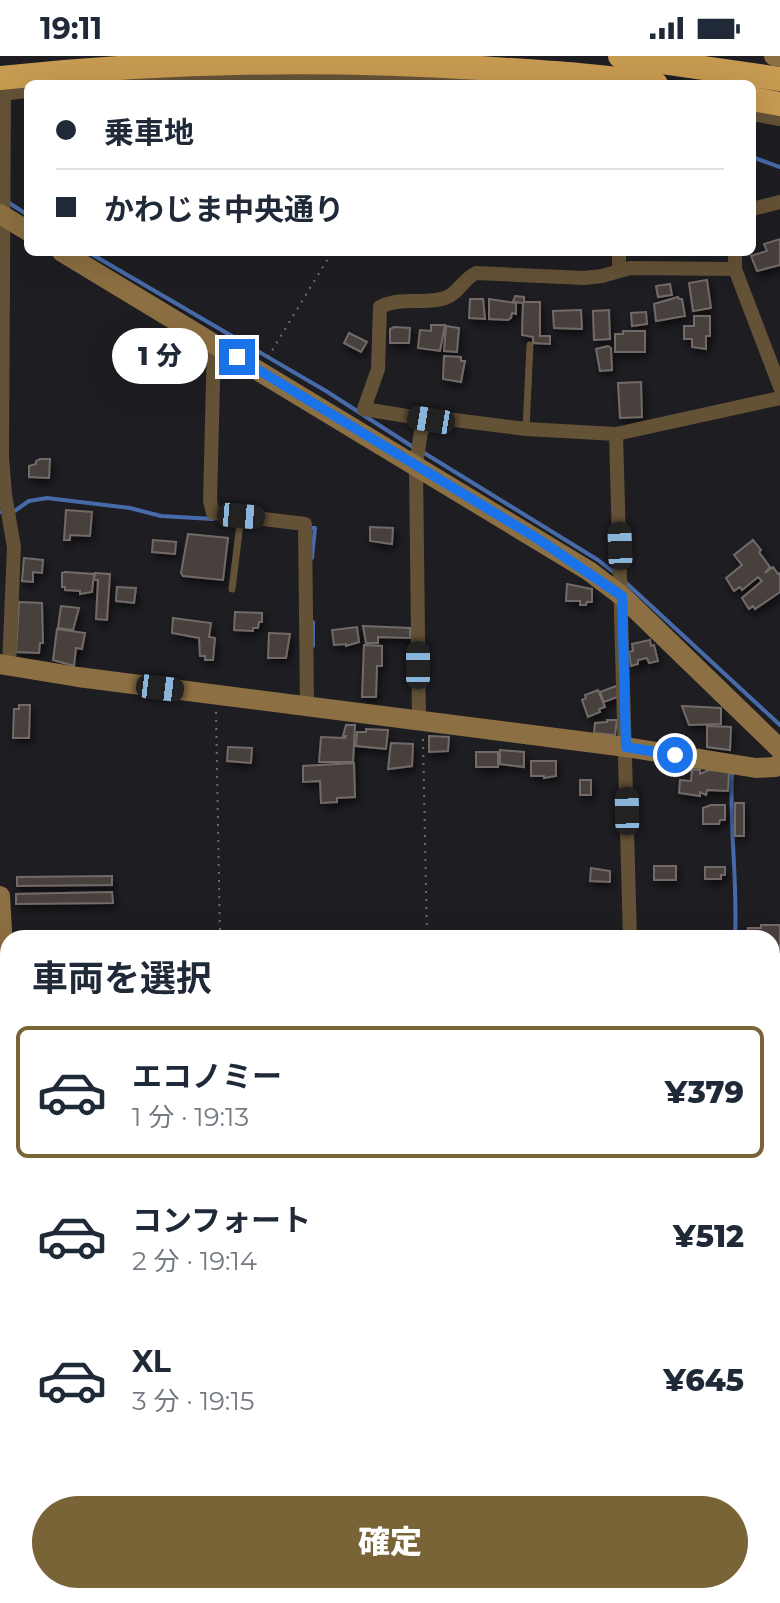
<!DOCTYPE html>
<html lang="ja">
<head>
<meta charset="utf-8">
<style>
  body { margin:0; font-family:Montserrat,"Noto Sans JP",sans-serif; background:#f6f6f7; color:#1f2937; height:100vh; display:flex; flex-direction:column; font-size:30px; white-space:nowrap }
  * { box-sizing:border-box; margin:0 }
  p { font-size:26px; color:#747a83 }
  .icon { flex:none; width:44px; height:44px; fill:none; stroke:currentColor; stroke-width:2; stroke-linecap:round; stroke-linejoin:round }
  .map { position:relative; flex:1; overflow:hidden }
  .drawer { position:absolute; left:0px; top:874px; width:780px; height:674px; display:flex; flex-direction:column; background:#fff; border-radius:24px 24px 0 0; box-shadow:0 8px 32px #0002 }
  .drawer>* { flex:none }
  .banner { position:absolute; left:24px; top:24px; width:732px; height:176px; border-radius:12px; box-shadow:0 8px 32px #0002; display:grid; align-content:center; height:176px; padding:0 32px; background:#fff }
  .end { position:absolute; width:36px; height:36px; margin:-18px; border:10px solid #1a73e8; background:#fff; box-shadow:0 0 0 4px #fff }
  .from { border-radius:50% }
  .bubble { position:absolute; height:56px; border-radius:28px; background:#fff; box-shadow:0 8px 32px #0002; font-size:26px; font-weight:800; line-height:56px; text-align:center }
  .car { position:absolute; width:24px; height:48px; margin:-24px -12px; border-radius:10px; box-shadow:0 0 6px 2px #0007; background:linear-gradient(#222 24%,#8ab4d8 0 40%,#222 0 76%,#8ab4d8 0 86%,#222 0) }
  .banner b { display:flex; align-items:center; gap:28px; height:76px; font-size:30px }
  .banner b+b { border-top:2px solid #e0e1e3 }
  .banner i { width:20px; height:20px; background:#1f2937 }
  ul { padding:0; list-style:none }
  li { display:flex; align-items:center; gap:24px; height:132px; margin:0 16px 12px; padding:0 16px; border:4px solid transparent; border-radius:12px }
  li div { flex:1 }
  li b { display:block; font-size:30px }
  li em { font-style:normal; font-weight:800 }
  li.selected { border-color:#786436 }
  li>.icon { width:72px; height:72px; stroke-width:1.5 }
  h2 { padding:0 32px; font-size:36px; line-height:96px }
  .cta { display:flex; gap:16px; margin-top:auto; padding:16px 32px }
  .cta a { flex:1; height:92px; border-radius:48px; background:#786436; color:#fff; font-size:32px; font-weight:800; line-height:92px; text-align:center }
  .status { display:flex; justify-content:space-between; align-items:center; height:56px; padding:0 40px; background:#fff; direction:ltr }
  .status svg { height:22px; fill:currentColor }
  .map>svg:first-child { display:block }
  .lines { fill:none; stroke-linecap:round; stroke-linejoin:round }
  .stream { stroke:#476ba9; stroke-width:4 }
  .building { fill:#463f3d; stroke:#726a67; stroke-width:2; filter:url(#shadow) }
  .path { stroke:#6e6d72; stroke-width:2; stroke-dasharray:2 6; stroke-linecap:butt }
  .lane { stroke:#645236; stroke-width:7 }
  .street { stroke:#645236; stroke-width:14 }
  .secondary { stroke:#8c6f42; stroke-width:20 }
  .highway { stroke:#c79a51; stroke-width:24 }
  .highway-bridge { stroke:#c79a51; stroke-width:24 }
  .route { stroke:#1a73e8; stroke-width:10 }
</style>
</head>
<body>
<div class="status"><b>19:11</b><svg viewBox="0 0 49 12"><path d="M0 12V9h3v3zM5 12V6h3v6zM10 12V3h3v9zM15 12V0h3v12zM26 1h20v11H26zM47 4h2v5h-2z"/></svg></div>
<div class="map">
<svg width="780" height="1547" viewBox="0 0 780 1547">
  <defs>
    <filter id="shadow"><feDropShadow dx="2.5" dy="4.5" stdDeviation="4" flood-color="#0009"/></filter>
  </defs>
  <rect width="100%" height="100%" fill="#1e1d22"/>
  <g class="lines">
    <path class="stream" d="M 752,101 L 780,111
      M 6,145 L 28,159
      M 88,196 L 326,335 L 413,391
      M 421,395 L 598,504 L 616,518
      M 0,456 L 13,456 L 29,445 L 47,442 L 130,452 L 161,460 L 213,463
      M 309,472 L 315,472 L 312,502
      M 623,524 L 780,669
      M 313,566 L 313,590
      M 732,715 C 729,771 738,826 735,882"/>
  </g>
  <path class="building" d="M 780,183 L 780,209 L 757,215 L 751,200 L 767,195 L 764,188 Z
    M 707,224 L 711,252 L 693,255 L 689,227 Z
    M 670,228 L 672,239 L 658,241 L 656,230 Z
    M 515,240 L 524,241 L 524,246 L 540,246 L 540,280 L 550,280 L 550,288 L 533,287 L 533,281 L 522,279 L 523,247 L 513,246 Z
    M 678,241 L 679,243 L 682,243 L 685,260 L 656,265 L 654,248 Z
    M 470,243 L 483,243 L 485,263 L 469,262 Z
    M 489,243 L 516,247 L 516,258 L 512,257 L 511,262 L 508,264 L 489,263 Z
    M 581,254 L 582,273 L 554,272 L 553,255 Z
    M 609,254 L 610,283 L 594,284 L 593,255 Z
    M 646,256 L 647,268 L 632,270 L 631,257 Z
    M 694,260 L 710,260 L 710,280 L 706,280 L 706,293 L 692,291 L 692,283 L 684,283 L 684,270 L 694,270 Z
    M 431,269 L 445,269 L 440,295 L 418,292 L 420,274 L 431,275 Z
    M 446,270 L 459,272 L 457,296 L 444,295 Z
    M 394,271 L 410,272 L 409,287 L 390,287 L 390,273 Z
    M 623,275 L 645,275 L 645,296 L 615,296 L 615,278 L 623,278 Z
    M 349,277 L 367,286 L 361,296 L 344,287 Z
    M 608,290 L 611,292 L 612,314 L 600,315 L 596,293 Z
    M 444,300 L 461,301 L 461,305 L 465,305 L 461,326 L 443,323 Z
    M 641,326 L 642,361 L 620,362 L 618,327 Z
    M 40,403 L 50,403 L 49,422 L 29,421 L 29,410 L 36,408 L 36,405 Z
    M 66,454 L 92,456 L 90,480 L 70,479 L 70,484 L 64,484 Z
    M 370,471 L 393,472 L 392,488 L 370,485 Z
    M 188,478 L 228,482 L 223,524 L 183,520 L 181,517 Z
    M 153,484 L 176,486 L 175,498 L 152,496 Z
    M 753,484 L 761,494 L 759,496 L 770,511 L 765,517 L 773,511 L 778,518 L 780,517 L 780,536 L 755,553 L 753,550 L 749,553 L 742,542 L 762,525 L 758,521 L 742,534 L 740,531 L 734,535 L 726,522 L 742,509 L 734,499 Z
    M 24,502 L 43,504 L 42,517 L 33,516 L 33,526 L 22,525 Z
    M 65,516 L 94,518 L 92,536 L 80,538 L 80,535 L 65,534 L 65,531 L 62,531 L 62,517 Z
    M 95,517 L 110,518 L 107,564 L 96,563 L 98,524 L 94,524 Z
    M 567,528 L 592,533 L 592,546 L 587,546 L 586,549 L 580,549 L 580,545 L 566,545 Z
    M 117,531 L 136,532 L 134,547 L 116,545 Z
    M 19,546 L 42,547 L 43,587 L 40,587 L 39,597 L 16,596 Z
    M 61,550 L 79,552 L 73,574 L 58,572 Z
    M 235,556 L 262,557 L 262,566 L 259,566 L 258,572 L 253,572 L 253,575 L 234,574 Z
    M 173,562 L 211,567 L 209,581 L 215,582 L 213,604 L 205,604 L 205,600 L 200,600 L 199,582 L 172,577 Z
    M 363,570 L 410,572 L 410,582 L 378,581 L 378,587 L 366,587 Z
    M 357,571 L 359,586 L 346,590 L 346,588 L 334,589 L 332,574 Z
    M 57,573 L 85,577 L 82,593 L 76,592 L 74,610 L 53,604 Z
    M 269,577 L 290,578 L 286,602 L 268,602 Z
    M 650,584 L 651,590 L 654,589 L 658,605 L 649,607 L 647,602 L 638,604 L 638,608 L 631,610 L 629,596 L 633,595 L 632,588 Z
    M 364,589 L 382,590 L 382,610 L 377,610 L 376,641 L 362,641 Z
    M 616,630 L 620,640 L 604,646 L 600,636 Z
    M 598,634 L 605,651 L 599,653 L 600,656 L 588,661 L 582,644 L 586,642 L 585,639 Z
    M 19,649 L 30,649 L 29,682 L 13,682 L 14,653 L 19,653 Z
    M 682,650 L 721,652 L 721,668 L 689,669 Z
    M 607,664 L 617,664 L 615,679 L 594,677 L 595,667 L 607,666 Z
    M 346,669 L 355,669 L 353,706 L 319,706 L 321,681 L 345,682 L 346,680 L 343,680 Z
    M 707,670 L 731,671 L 730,694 L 707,691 Z
    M 366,673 L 388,674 L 386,693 L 356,690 L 357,676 L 366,676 Z
    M 429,680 L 449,681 L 448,695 L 429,696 Z
    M 391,687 L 413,688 L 412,710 L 388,713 Z
    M 228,691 L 252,692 L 251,707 L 227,705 Z
    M 500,694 L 524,696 L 524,711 L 500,708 Z
    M 476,696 L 498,696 L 498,711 L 476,711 Z
    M 531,705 L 556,705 L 556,720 L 544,722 L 544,720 L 531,720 Z
    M 354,707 L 355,741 L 337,742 L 337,746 L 321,747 L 320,725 L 303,726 L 303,710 Z
    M 692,713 L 700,714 L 700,718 L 709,714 L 729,715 L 728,735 L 707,734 L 706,739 L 700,736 L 700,740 L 679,737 L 680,724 L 691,725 Z
    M 580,724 L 591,724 L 591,739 L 580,739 Z
    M 735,747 L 744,747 L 744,780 L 735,780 Z
    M 711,749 L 725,749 L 725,764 L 720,764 L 719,768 L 703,768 L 703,752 Z
    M 654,810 L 676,810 L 676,824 L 654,824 Z
    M 705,811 L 725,811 L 725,819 L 721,819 L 721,823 L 705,823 Z
    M 591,812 L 610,815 L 610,826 L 590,825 Z
    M 112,820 L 112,829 L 17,830 L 17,821 Z
    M 112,836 L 113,847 L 16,848 L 16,838 Z
    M 761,869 L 780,869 L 780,893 L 772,893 L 772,882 L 748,882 L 748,872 L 761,872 Z
    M 778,930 L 780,936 L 780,979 L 772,956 L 772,932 Z"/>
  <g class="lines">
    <path class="path" d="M 268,301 L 332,196
      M 216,656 L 220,882
      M 423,683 L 427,882
      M 772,1279 L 780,1279
      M 102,1547 L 102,1540
      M 307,1547 L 307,1540
      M 514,1547 L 514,1540"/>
    <path class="lane" d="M 526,373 L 530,289
      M 232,533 L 241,460"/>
    <path class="street" d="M 90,28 L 197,21 L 308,19 L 519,28
      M 4,37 L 2,401 L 5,439 L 14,491 L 9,610
      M 0,38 L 28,35
      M 752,58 L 780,63
      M 752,153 L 780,146
      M 735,196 L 735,213 L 780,331
      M 619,215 L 619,196
      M 214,287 L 210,445 L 213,457 L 305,468 L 307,651
      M 431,364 L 364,353 L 378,313 L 380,251 C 400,240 424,249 445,242 C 458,238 463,223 476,217 L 584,222 L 602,220 L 630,212 L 735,213
      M 616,378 L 630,882
      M 419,665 L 416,409 L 421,375 L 431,364 L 439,362 L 526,373 L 616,378 L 780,342
      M 772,910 L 780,910
      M 772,1023 L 780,1019
      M 721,1547 L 721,1540"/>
    <path class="secondary" d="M 774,0 L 780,1
      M 0,158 L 28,175
      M 62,196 L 589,515 L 622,540 L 780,693
      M 0,608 L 78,621 L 626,691 L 756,712 L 775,711 L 780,707
      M 0,840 L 6,942 L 8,1547"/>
    <path class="highway" d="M 620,0 L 780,23
      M 752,43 L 780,48"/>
    <path class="highway-bridge" d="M 0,22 C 160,5 320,2 480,12 C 539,16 598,19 656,28"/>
  </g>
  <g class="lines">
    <path class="route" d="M 237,301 L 538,483 L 622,540 L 626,691 L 675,699"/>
  </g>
</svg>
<i class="end from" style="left:675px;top:699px"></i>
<i class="end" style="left:237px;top:301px"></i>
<div class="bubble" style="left:112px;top:272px;width:96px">1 分</div>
<i class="car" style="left:431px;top:364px;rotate:279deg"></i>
<i class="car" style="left:241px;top:460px;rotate:95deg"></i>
<i class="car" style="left:620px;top:490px;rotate:358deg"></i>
<i class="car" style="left:418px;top:609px;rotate:0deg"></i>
<i class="car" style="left:160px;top:632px;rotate:97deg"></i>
<i class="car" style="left:627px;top:755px;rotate:359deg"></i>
<div class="banner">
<b><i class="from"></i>乗車地</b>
<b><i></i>かわじま中央通り</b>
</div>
<section class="drawer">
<h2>車両を選択</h2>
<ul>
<li class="selected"><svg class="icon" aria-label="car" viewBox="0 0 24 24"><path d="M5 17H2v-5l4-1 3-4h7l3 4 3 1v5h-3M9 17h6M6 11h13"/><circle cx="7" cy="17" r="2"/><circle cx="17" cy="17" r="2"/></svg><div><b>エコノミー</b><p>1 分 · 19:13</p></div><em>¥379</em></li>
<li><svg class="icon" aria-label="car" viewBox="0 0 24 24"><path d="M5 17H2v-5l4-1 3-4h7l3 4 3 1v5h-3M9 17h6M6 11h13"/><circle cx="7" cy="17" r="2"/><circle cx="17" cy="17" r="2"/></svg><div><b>コンフォート</b><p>2 分 · 19:14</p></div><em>¥512</em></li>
<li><svg class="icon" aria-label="car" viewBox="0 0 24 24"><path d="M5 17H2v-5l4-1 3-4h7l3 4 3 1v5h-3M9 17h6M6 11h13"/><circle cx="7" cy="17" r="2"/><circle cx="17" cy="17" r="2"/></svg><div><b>XL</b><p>3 分 · 19:15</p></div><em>¥645</em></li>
</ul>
<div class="cta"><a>確定</a></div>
</section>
</div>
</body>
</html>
